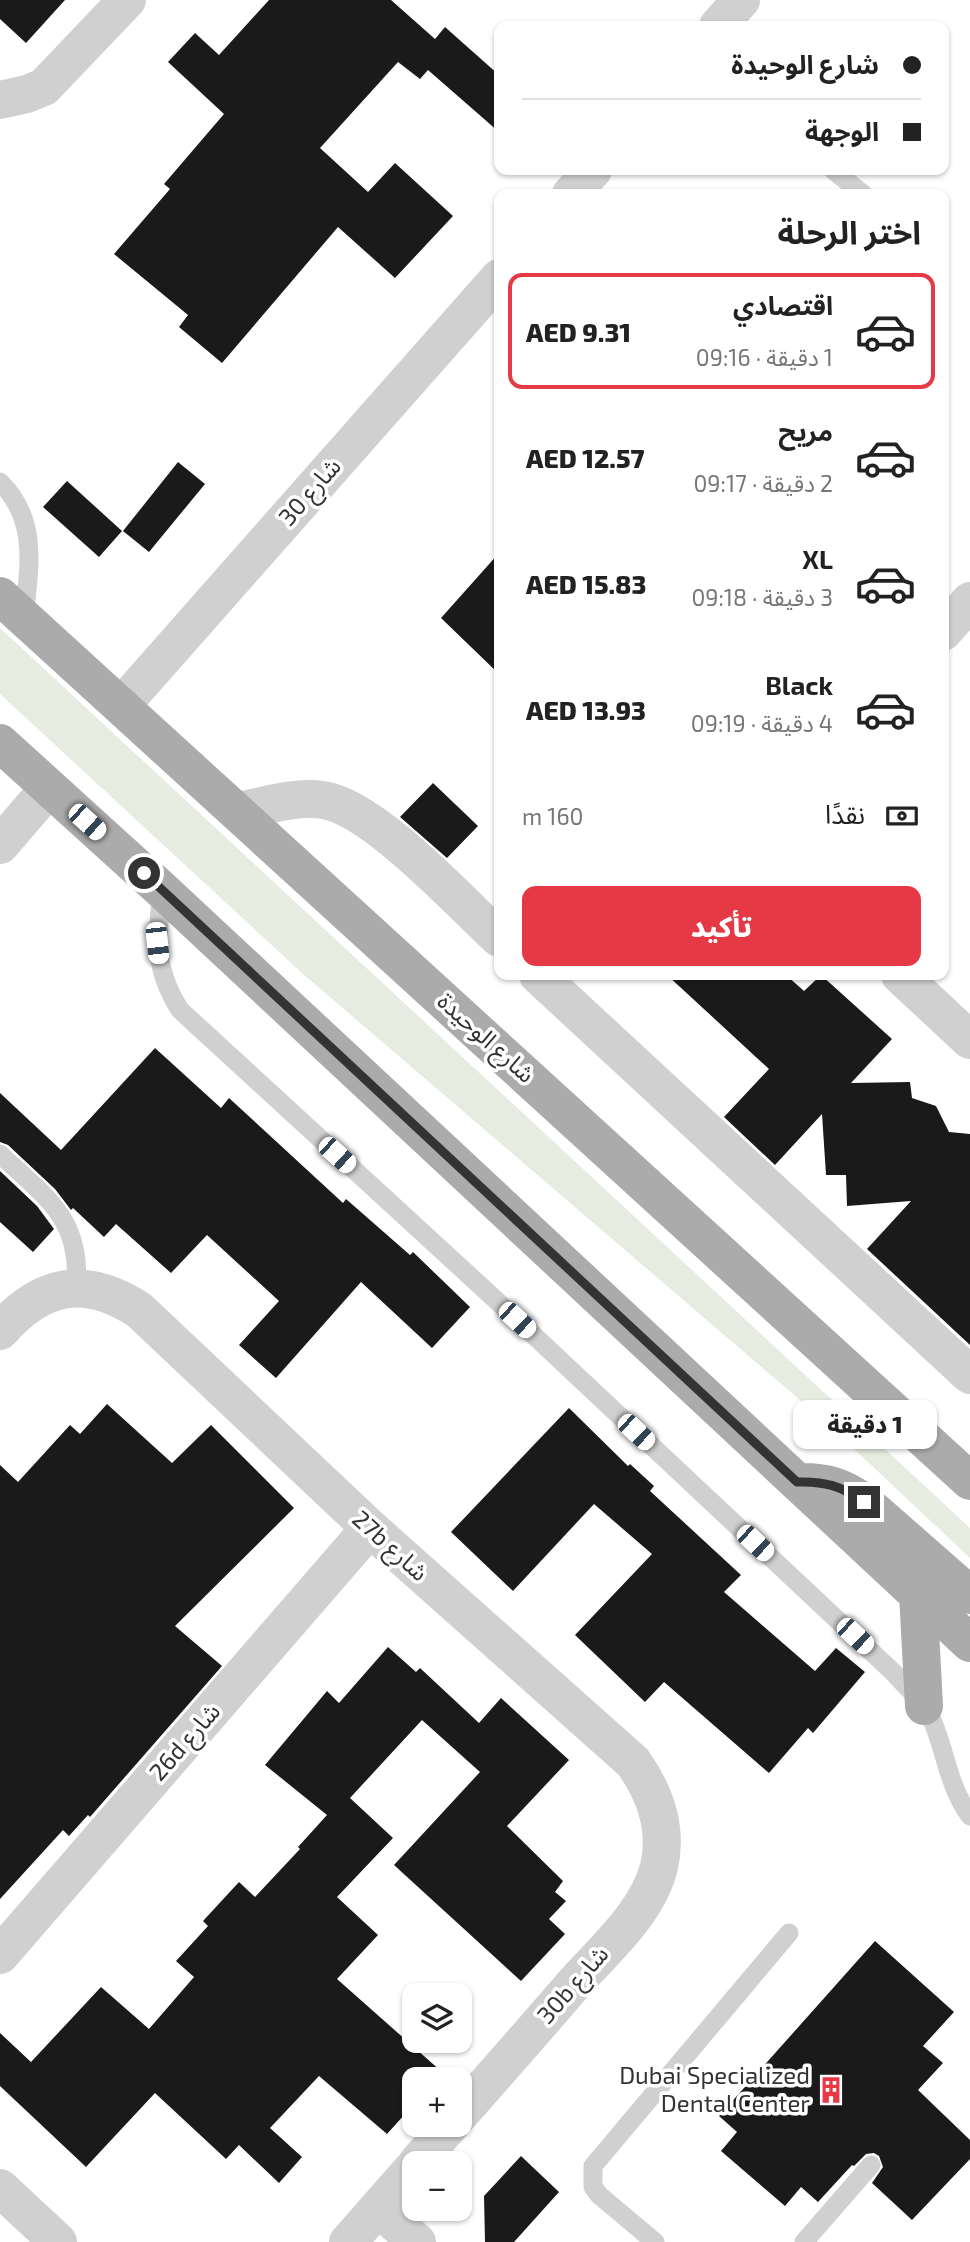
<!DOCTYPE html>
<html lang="ar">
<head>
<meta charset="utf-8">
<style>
  body { margin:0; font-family:"Exo 2","Noto Sans Arabic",sans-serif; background:#f2f2f2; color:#222; direction:rtl; height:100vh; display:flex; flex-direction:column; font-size:26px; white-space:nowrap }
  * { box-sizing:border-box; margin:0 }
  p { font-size:23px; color:#767676 }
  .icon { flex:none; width:38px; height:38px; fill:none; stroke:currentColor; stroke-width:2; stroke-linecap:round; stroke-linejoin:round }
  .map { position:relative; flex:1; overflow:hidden; direction:ltr }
  .drawer { position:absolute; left:494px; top:189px; width:455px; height:791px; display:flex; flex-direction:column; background:#fff; border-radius:14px; box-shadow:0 2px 5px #0004; direction:rtl }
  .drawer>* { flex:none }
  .banner { position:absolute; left:494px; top:21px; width:455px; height:154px; border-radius:14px; box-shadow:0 2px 5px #0004; direction:rtl; display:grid; align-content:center; height:154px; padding:0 28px; background:#fff }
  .tools { position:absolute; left:402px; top:1983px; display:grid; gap:14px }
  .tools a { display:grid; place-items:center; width:70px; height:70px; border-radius:14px; background:#fff; box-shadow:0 2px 5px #0004; font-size:35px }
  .end { position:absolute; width:32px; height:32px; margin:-16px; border:9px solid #333; background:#fff; box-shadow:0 0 0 4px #fff }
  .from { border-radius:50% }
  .bubble { position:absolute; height:49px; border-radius:14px; background:#fff; box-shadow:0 2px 5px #0004; font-size:23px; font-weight:800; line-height:49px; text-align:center; direction:rtl }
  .car { position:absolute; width:21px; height:42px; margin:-21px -10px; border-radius:9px; box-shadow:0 0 5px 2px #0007; background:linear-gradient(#fff 24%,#345 0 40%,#fff 0 76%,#345 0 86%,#fff 0) }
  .banner b { display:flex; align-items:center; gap:24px; height:66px; font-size:26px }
  .banner b+b { border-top:2px solid #e0e0e0 }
  .banner i { width:18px; height:18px; background:#222 }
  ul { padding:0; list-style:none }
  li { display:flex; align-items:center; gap:21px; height:116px; margin:0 14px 10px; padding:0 14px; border:4px solid transparent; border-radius:14px }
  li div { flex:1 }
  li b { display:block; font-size:26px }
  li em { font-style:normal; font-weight:800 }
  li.active { border-color:#e63946 }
  li>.icon { width:63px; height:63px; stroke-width:1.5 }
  h2 { padding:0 28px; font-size:32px; line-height:84px }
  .pay { display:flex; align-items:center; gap:18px; height:77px; padding:0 28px; font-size:26px }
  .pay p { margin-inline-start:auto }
  .cta { display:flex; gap:14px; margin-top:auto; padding:14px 28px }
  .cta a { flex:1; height:80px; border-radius:14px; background:#e63946; color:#fff; font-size:28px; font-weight:800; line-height:80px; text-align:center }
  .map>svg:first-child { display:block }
  .green { fill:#e6ecdf }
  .building { fill:#1a1a1a }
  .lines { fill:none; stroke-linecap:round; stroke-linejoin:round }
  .service { stroke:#d0d0d0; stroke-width:19 }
  .minor { stroke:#d0d0d0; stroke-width:38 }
  .primary { stroke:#ababab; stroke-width:38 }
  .route { stroke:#333; stroke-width:9 }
  .labels { text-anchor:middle; stroke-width:7; stroke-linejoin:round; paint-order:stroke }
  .street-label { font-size:24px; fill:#333; stroke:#fff }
  .poi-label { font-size:24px; fill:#333; stroke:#fff; text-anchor:end }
</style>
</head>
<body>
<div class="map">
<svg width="970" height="2242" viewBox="0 0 970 2242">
  <rect width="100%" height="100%" fill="#fff"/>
  <path class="green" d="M 0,628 L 970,1528 L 970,1558 L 821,1418 L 303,974 L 0,694 Z"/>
  <path class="building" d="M 0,0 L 65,0 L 26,43 L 0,19 Z
    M 269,0 L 391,0 L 435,39 L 445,27 L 499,75 L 499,132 L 428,70 L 420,79 L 398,62 L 320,148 L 368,192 L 395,163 L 453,216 L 395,278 L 338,227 L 222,363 L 179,327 L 188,315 L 114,254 L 170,189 L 164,184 L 224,114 L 168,62 L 195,33 L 219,55 Z
    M 178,462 L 205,484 L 149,552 L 123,531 Z
    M 67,481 L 122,531 L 99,557 L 43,507 Z
    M 499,553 L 499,674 L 441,618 Z
    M 433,783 L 478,826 L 447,858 L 400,817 Z
    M 667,975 L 786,975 L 804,991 L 821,975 L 892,1039 L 851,1083 L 910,1082 L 912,1098 L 936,1106 L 949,1132 L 970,1134 L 970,1345 L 867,1249 L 911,1201 L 847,1206 L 846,1175 L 826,1175 L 822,1114 L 775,1165 L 724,1117 L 769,1069 Z
    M 155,1048 L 221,1108 L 229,1098 L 343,1203 L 346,1199 L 410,1255 L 413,1252 L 470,1307 L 432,1348 L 361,1282 L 276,1378 L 239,1345 L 279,1301 L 207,1235 L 171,1273 L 116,1224 L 104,1237 L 73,1208 L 71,1210 L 55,1189 L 8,1145 L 0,1142 L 0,1093 L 61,1150 Z
    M 0,1171 L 37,1206 L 54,1229 L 33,1252 L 0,1222 Z
    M 107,1404 L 172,1463 L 211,1425 L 294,1508 L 175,1626 L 222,1666 L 90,1817 L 88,1815 L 69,1836 L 63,1830 L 0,1899 L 0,1465 L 18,1482 L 70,1425 L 80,1434 Z
    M 569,1408 L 628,1466 L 630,1464 L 654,1486 L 650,1491 L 741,1575 L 724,1592 L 815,1671 L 836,1648 L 865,1672 L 813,1733 L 808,1728 L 769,1773 L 664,1682 L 645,1702 L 575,1635 L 652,1554 L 594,1504 L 513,1591 L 451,1532 Z
    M 388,1647 L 416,1672 L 420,1668 L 479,1723 L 501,1698 L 569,1760 L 507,1826 L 563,1881 L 555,1892 L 566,1901 L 549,1919 L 565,1934 L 521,1981 L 394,1865 L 480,1772 L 422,1720 L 350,1798 L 393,1838 L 337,1897 L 378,1935 L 337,1979 L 442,2072 L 436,2079 L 415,2079 L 415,2103 L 387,2134 L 319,2076 L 270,2128 L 302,2157 L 279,2183 L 239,2145 L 226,2159 L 155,2093 L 86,2167 L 0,2086 L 0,2033 L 31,2062 L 101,1987 L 149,2029 L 194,1977 L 176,1961 L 208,1926 L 203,1921 L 239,1882 L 255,1897 L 300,1849 L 298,1847 L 327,1815 L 265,1765 L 327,1691 L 339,1703 Z
    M 875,1941 L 954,2012 L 923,2046 L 943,2063 L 918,2090 L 970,2140 L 970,2159 L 912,2220 L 872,2183 L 883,2167 L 879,2156 L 874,2153 L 866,2154 L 854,2166 L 852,2165 L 818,2202 L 801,2187 L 785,2206 L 721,2151 L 737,2132 L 719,2116 Z
    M 521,2156 L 559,2192 L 514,2242 L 485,2242 L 484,2196 Z"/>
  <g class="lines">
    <path class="service" d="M 833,170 L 863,194
      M 0,482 C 39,520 29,568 24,618
      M 162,891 C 157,939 153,967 180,1010 L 497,1301 L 894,1673 C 907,1688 924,1702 932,1720 C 946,1752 948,1786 970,1816
      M 0,1154 C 46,1198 82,1218 76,1288
      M 655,2242 L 599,2195 L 593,2187 L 593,2166 L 789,1933
      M 804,2242 L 871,2165"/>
    <path class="minor" d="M 718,26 L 741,0
      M 0,100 L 27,94 L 44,87 L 127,0
      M 571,194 L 593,170
      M 943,632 L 970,601
      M 121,706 L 499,278
      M 238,811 C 265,806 295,796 323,800 C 373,807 459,901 499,938
      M 0,845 L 49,788
      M 538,975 L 970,1375
      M 900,975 L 970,1040
      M 0,1331 C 42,1283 85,1275 139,1310 L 370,1528 L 633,1762 C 655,1793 668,1828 659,1867 C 647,1914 603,1951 572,1986 C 535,2029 498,2071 460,2114
      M 0,1955 L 370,1528
      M 417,2163 L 451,2124
      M 0,2188 L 58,2242
      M 378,2208 L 417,2242
      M 348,2242 L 415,2166"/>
    <path class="primary" d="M 0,596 L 970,1481
      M 0,743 L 162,890 L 970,1643
      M 797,1482 C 825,1481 841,1486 864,1502 L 970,1595
      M 918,1594 L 924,1706"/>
  </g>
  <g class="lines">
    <path class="route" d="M 144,873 L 797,1482 C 825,1481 841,1486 864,1502"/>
  </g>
  <defs>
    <symbol id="building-bare" viewBox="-9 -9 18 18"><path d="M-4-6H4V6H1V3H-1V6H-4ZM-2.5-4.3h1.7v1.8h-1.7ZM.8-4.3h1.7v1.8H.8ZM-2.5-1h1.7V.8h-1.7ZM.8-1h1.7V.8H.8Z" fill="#e63946" stroke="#fff" stroke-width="2.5" paint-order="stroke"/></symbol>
  </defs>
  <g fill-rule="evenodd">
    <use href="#building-bare" x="812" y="2071" width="38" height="38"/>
  </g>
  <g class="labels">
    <g class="street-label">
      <text transform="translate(310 492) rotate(-49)" y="8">شارع 30</text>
      <text transform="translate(486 1038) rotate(42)" y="8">شارع الوحيدة</text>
      <text transform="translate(390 1546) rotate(42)" y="8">27b شارع</text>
      <text transform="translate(185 1742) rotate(-49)" y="8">26d شارع</text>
      <text transform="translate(573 1985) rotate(-49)" y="8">30b شارع</text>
    </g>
    <g class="poi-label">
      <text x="810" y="2084">Dubai Specialized<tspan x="810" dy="28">Dental Center</tspan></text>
    </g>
  </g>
</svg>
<div class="tools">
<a><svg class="icon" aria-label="layers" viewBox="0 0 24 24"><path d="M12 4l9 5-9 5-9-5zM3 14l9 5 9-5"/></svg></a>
<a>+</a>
<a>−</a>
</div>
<i class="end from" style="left:144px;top:873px"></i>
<i class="end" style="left:864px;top:1502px"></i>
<div class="bubble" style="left:793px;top:1400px;width:144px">1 دقيقة</div>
<i class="car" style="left:87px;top:822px;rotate:132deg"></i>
<i class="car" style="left:157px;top:943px;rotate:174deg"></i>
<i class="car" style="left:337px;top:1155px;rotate:132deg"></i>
<i class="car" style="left:517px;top:1320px;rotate:133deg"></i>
<i class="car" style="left:636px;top:1432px;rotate:133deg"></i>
<i class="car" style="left:755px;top:1543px;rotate:133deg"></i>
<i class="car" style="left:855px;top:1636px;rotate:133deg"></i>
<div class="banner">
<b><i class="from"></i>شارع الوحيدة</b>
<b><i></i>الوجهة</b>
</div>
<section class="drawer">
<h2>اختر الرحلة</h2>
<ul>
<li class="active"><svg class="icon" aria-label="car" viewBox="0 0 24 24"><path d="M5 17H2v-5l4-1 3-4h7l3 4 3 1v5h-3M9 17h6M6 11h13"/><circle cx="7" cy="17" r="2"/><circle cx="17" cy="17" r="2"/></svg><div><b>اقتصادي</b><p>1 دقيقة · 09:16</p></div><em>AED 9.31</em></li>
<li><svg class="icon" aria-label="car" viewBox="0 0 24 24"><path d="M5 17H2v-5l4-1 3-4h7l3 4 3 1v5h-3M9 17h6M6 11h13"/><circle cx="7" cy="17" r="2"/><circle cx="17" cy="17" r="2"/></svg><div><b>مريح</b><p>2 دقيقة · 09:17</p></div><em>AED 12.57</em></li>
<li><svg class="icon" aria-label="car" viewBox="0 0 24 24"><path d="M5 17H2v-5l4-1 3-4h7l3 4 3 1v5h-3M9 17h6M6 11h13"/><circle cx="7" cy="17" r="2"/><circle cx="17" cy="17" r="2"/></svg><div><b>XL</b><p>3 دقيقة · 09:18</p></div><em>AED 15.83</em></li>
<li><svg class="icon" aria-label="car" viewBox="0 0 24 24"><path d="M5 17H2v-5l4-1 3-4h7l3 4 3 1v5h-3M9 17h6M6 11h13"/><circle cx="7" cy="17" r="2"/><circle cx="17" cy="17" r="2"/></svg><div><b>Black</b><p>4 دقيقة · 09:19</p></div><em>AED 13.93</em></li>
</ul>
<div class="pay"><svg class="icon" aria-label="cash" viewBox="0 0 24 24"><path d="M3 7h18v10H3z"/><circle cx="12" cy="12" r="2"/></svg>نقدًا<p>160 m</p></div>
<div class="cta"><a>تأكيد</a></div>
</section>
</div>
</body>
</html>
